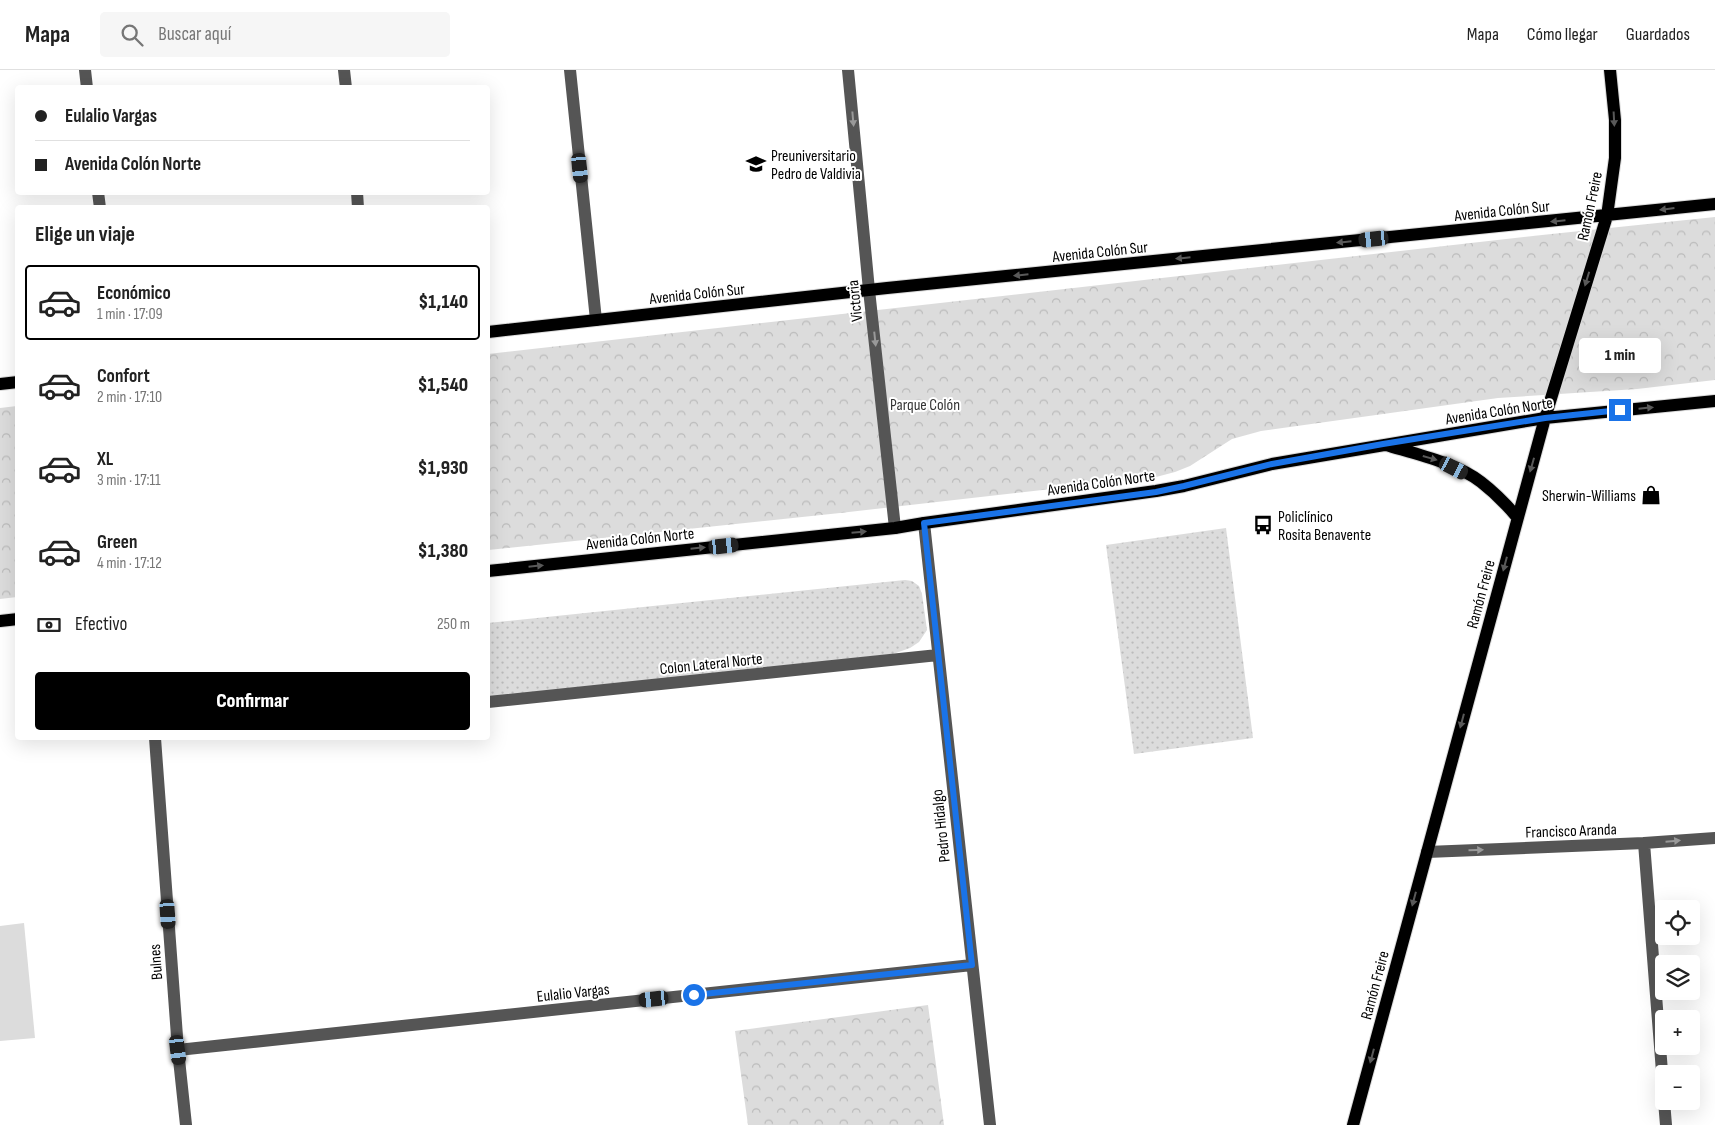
<!DOCTYPE html>
<html lang="es">
<head>
<meta charset="utf-8">
<style>
  body { margin:0; font-family:"Sofia Sans Condensed",sans-serif; background:#f6f6f6; color:#222; height:100vh; display:flex; flex-direction:column; font-size:19px; white-space:nowrap }
  * { box-sizing:border-box; margin:0 }
  p { font-size:16px; color:#767676 }
  .icon { flex:none; width:28px; height:28px; fill:none; stroke:currentColor; stroke-width:2; stroke-linecap:round; stroke-linejoin:round }
  .map { position:relative; flex:1; overflow:hidden }
  .panel { position:absolute; left:15px; top:135px; width:475px; height:535px; display:flex; flex-direction:column; background:#fff; border-radius:5px; box-shadow:0 5px 20px #0002 }
  .panel>* { flex:none }
  .banner { position:absolute; left:15px; top:15px; width:475px; height:110px; border-radius:5px; box-shadow:0 5px 20px #0002; display:grid; align-content:center; height:110px; padding:0 20px; background:#fff }
  .buttons { position:absolute; left:1655px; top:830px; display:grid; gap:10px }
  .buttons a { display:grid; place-items:center; width:45px; height:45px; border-radius:5px; background:#fff; box-shadow:0 5px 20px #0002; font-size:25px }
  .end { position:absolute; width:22px; height:22px; margin:-11px; border:6px solid #1a73e8; background:#fff; box-shadow:0 0 0 2px #fff }
  .from { border-radius:50% }
  .bubble { position:absolute; height:35px; border-radius:5px; background:#fff; box-shadow:0 5px 20px #0002; font-size:16px; font-weight:800; line-height:35px; text-align:center }
  .car { position:absolute; width:15px; height:30px; margin:-15px -8px; border-radius:6px; box-shadow:0 0 4px 1px #0007; background:linear-gradient(#222 24%,#8ab4d8 0 40%,#222 0 76%,#8ab4d8 0 86%,#222 0) }
  .banner b { display:flex; align-items:center; gap:18px; height:48px; font-size:19px }
  .banner b+b { border-top:1px solid #e0e0e0 }
  .banner i { width:12px; height:12px; background:#222 }
  ul { padding:0; list-style:none }
  li { display:flex; align-items:center; gap:15px; height:75px; margin:0 10px 8px; padding:0 10px; border:2px solid transparent; border-radius:5px }
  li div { flex:1 }
  li b { display:block; font-size:19px }
  li em { font-style:normal; font-weight:800 }
  li.active { border-color:#000 }
  li>.icon { width:45px; height:45px; stroke-width:1.5 }
  h2 { padding:0 20px; font-size:22px; line-height:60px }
  .pay { display:flex; align-items:center; gap:12px; height:55px; padding:0 20px; font-size:19px }
  .pay p { margin-inline-start:auto }
  .cta { display:flex; gap:10px; margin-top:auto; padding:10px 20px }
  .cta a { flex:1; height:58px; border-radius:5px; background:#000; color:#fff; font-size:20px; font-weight:800; line-height:58px; text-align:center }
  header { display:flex; align-items:center; gap:30px; box-sizing:border-box; height:70px; padding:0 25px; background:#fff; border-bottom:1px solid #e0e0e0 }
  header strong { font-size:24px }
  nav { display:flex; gap:28px; margin-inline-start:auto; font-size:18px }
  .search { width:350px; height:45px; background:#f6f6f6; display:flex; align-items:center; gap:12px; box-sizing:border-box; padding:0 18px; border-radius:5px; color:#767676; font-size:19px }
  .map>svg:first-child { display:block }
  .grass { fill:url(#grass-dots) }
  .park { fill:url(#park-crowns) }
  .pitch { fill:#dcdcdc }
  .lines { fill:none; stroke-linecap:round; stroke-linejoin:round }
  .major-casing { stroke:#dbdbdb; stroke-width:14 }
  .minor { stroke:#555; stroke-width:12 }
  .major { stroke:#000; stroke-width:12 }
  .oneway { fill:#999 }
  .oneway2 { fill:#595959 }
  .route { stroke:#1a73e8; stroke-width:6 }
  .labels { text-anchor:middle; stroke-width:4; stroke-linejoin:round; paint-order:stroke }
  .poi-label { font-size:16px; fill:#000; stroke:#fff; text-anchor:start }
  .street-label { font-size:16px; fill:#000; stroke:#fff }
  .park-label { font-size:16px; fill:#333; stroke:#fff }
</style>
</head>
<body>
<header>
<strong>Mapa</strong>
<div class="search"><svg class="icon" aria-label="search" viewBox="0 0 24 24"><circle cx="10" cy="10" r="6"/><path d="M15 15l6 6"/></svg>Buscar aquí</div>
<nav><a>Mapa</a><a>Cómo llegar</a><a>Guardados</a></nav>
</header>
<div class="map">
<svg width="1715" height="1055" viewBox="0 0 1715 1055">
  <defs>
    <pattern id="grass-dots" width="8" height="8" patternUnits="userSpaceOnUse" patternTransform="scale(1.25)"><rect width="8" height="8" fill="#dcdcdc"/><path d="M2 2h.1M6 6h.1" fill="none" stroke="#bbb" stroke-width="1.8" stroke-linecap="round"/></pattern>
    <pattern id="park-crowns" width="20" height="18" patternUnits="userSpaceOnUse" patternTransform="scale(1.25)"><rect width="20" height="18" fill="#dcdcdc"/><path d="M2 6a3 3 0 1 1 6 0M12 15a3 3 0 1 1 6 0" fill="none" stroke="#bbb"/></pattern>
  </defs>
  <rect width="100%" height="100%" fill="#fff"/>
  <path class="grass" d="M 1226,458 L 1253,668 L 1134,684 L 1106,475 Z
    M 905,510 L 912,511 L 919,516 L 922,524 L 927,560 L 919,572 L 910,578 L 893,584 L 488,627 L 488,553 Z"/>
  <path class="park" d="M 1715,147 L 1715,310 L 1637,319 L 1498,328 L 1261,361 L 1232,369 L 1190,396 L 1175,402 L 1156,407 L 840,443 L 488,480 L 488,284 L 1542,165 Z
    M 17,336 L 17,527 L 0,529 L 0,338 Z
    M 928,935 L 944,1055 L 748,1055 L 735,961 Z"/>
  <path class="pitch" d="M 24,853 L 35,968 L 0,971 L 0,856 Z"/>
  <g class="lines">
    <defs>
      <path id="major" d="M 488,262 L 887,218 L 1715,134
        M 0,314 L 18,312
        M 1386,375 C 1416,384 1456,393 1481,412 C 1494,422 1506,434 1517,447
        M 488,501 L 895,458 L 924,453 L 1156,421 L 1184,416 L 1272,394 L 1545,348 L 1715,331
        M 0,551 L 18,549
        M 1353,1055 L 1545,348 L 1607,146 L 1615,88 L 1615,50 L 1610,0"/>
    </defs>
    <use href="#major" class="major-casing"/>
    <path class="minor" d="M 85,0 L 87,18
      M 344,0 L 346,18
      M 570,0 L 596,250
      M 848,0 L 869,220 L 895,458
      M 98,122 L 100,138
      M 357,122 L 358,138
      M 924,453 L 990,1055
      M 488,632 L 938,585
      M 155,668 L 178,980 L 186,1055
      M 1644,773 L 1664,1027
      M 1427,782 L 1644,773 L 1715,768
      M 178,980 L 972,895
      M 1664,1031 L 1666,1055"/>
    <use href="#major" class="major"/>
  </g>
  <defs><path id="oneway-solid" d="M-6-.8H1V-3.2L6.5 0L1 3.2V.8H-6Z" transform="scale(1.25)"/></defs>
  <g class="oneway">
    <use href="#oneway-solid" transform="translate(853 49) rotate(85)"/>
    <use href="#oneway-solid" transform="translate(875 269) rotate(84)"/>
    <use href="#oneway-solid" transform="translate(1673 771) rotate(-5)"/>
    <use href="#oneway-solid" transform="translate(1476 780) rotate(-2)"/>
  </g>
  <g class="oneway2">
    <use href="#oneway-solid" transform="translate(1614 49) rotate(87)"/>
    <use href="#oneway-solid" transform="translate(1667 139) rotate(173)"/>
    <use href="#oneway-solid" transform="translate(1558 151) rotate(174)"/>
    <use href="#oneway-solid" transform="translate(1344 172) rotate(174)"/>
    <use href="#oneway-solid" transform="translate(1183 188) rotate(174)"/>
    <use href="#oneway-solid" transform="translate(1021 205) rotate(174)"/>
    <use href="#oneway-solid" transform="translate(1587 209) rotate(107)"/>
    <use href="#oneway-solid" transform="translate(1646 338) rotate(-6)"/>
    <use href="#oneway-solid" transform="translate(1430 388) rotate(16)"/>
    <use href="#oneway-solid" transform="translate(1532 395) rotate(106)"/>
    <use href="#oneway-solid" transform="translate(859 462) rotate(-5)"/>
    <use href="#oneway-solid" transform="translate(698 478) rotate(-6)"/>
    <use href="#oneway-solid" transform="translate(1505 494) rotate(105)"/>
    <use href="#oneway-solid" transform="translate(536 496) rotate(-6)"/>
    <use href="#oneway-solid" transform="translate(1462 651) rotate(105)"/>
    <use href="#oneway-solid" transform="translate(1414 829) rotate(105)"/>
    <use href="#oneway-solid" transform="translate(1372 986) rotate(105)"/>
  </g>
  <g class="lines">
    <path class="route" d="M 694,925 L 972,895 L 924,453 L 1156,422 L 1184,416 L 1272,394 L 1383,374 L 1545,348 L 1620,340"/>
  </g>
  <defs>
    <symbol id="school-bare" viewBox="-9 -9 18 18"><path d="M0-5L7-2L0 1L-7-2ZM-4 1L0 2.5L4 1V4Q0 6-4 4Z" fill="#000" stroke="#fff" stroke-width="2.5" paint-order="stroke"/></symbol>
    <symbol id="shop-bare" viewBox="-9 -9 18 18"><path d="M-5-2.5h2.3a2.7 3.5 0 0 1 5.4 0H5L5.5 6h-11ZM-1.5-2.5h3a1.5 2.3 0 0 0-3 0Z" fill="#000" stroke="#fff" stroke-width="2.5" paint-order="stroke"/></symbol>
    <symbol id="bus-bare" viewBox="-9 -9 18 18"><path d="M-5-6H5V4H4V6H2V4H-2V6H-4V4H-5ZM-3.5-4V0h7V-4ZM-3.5 1.2v1.5H-2V1.2ZM2 1.2v1.5H3.5V1.2Z" fill="#000" stroke="#fff" stroke-width="2.5" paint-order="stroke"/></symbol>
  </defs>
  <g fill-rule="evenodd">
    <use href="#school-bare" x="742" y="80" width="28" height="28"/>
    <use href="#shop-bare" x="1637" y="411" width="28" height="28"/>
    <use href="#bus-bare" x="1249" y="441" width="28" height="28"/>
  </g>
  <g class="labels">
    <g class="poi-label">
      <text x="771" y="91">Preuniversitario<tspan x="771" dy="18">Pedro de Valdivia</tspan></text>
      <text x="1636" y="431" text-anchor="end">Sherwin-Williams</text>
      <text x="1278" y="452">Policlínico<tspan x="1278" dy="18">Rosita Benavente</tspan></text>
    </g>
    <g class="street-label">
      <text transform="translate(1589 136) rotate(-78)" y="6">Ramón Freire</text>
      <text transform="translate(1502 140) rotate(-6)" y="6">Avenida Colón Sur</text>
      <text transform="translate(1100 181) rotate(-6)" y="6">Avenida Colón Sur</text>
      <text transform="translate(697 223) rotate(-6)" y="6">Avenida Colón Sur</text>
      <text transform="translate(854 231) rotate(-96)" y="6">Victoria</text>
      <text transform="translate(1499 340) rotate(-9)" y="6">Avenida Colón Norte</text>
      <text transform="translate(1101 412) rotate(-8)" y="6">Avenida Colón Norte</text>
      <text transform="translate(640 468) rotate(-6)" y="6">Avenida Colón Norte</text>
      <text transform="translate(1480 524) rotate(-75)" y="6">Ramón Freire</text>
      <text transform="translate(711 593) rotate(-6)" y="6">Colon Lateral Norte</text>
      <text transform="translate(940 756) rotate(-96)" y="6">Pedro Hidalgo</text>
      <text transform="translate(1571 760) rotate(-2)" y="6">Francisco Aranda</text>
      <text transform="translate(155 892) rotate(-94)" y="6">Bulnes</text>
      <text transform="translate(1374 915) rotate(-75)" y="6">Ramón Freire</text>
      <text transform="translate(573 922) rotate(-6)" y="6">Eulalio Vargas</text>
    </g>
    <g class="park-label">
      <text x="925" y="340">Parque Colón</text>
    </g>
  </g>
</svg>
<div class="buttons">
<a><svg class="icon" aria-label="locate" viewBox="0 0 24 24"><circle cx="12" cy="12" r="6"/><path d="M12 2v4M12 18v4M2 12h4M18 12h4"/></svg></a>
<a><svg class="icon" aria-label="layers" viewBox="0 0 24 24"><path d="M12 4l9 5-9 5-9-5zM3 14l9 5 9-5"/></svg></a>
<a>+</a>
<a>−</a>
</div>
<i class="end from" style="left:694px;top:925px"></i>
<i class="end" style="left:1620px;top:340px"></i>
<div class="bubble" style="left:1579px;top:268px;width:82px">1 min</div>
<i class="car" style="left:580px;top:98px;rotate:174deg"></i>
<i class="car" style="left:1374px;top:169px;rotate:264deg"></i>
<i class="car" style="left:1454px;top:398px;rotate:117deg"></i>
<i class="car" style="left:724px;top:476px;rotate:84deg"></i>
<i class="car" style="left:168px;top:844px;rotate:176deg"></i>
<i class="car" style="left:654px;top:929px;rotate:264deg"></i>
<i class="car" style="left:178px;top:980px;rotate:173deg"></i>
<div class="banner">
<b><i class="from"></i>Eulalio Vargas</b>
<b><i></i>Avenida Colón Norte</b>
</div>
<section class="panel">
<h2>Elige un viaje</h2>
<ul>
<li class="active"><svg class="icon" aria-label="car" viewBox="0 0 24 24"><path d="M5 17H2v-5l4-1 3-4h7l3 4 3 1v5h-3M9 17h6M6 11h13"/><circle cx="7" cy="17" r="2"/><circle cx="17" cy="17" r="2"/></svg><div><b>Económico</b><p>1 min · 17:09</p></div><em>$1,140</em></li>
<li><svg class="icon" aria-label="car" viewBox="0 0 24 24"><path d="M5 17H2v-5l4-1 3-4h7l3 4 3 1v5h-3M9 17h6M6 11h13"/><circle cx="7" cy="17" r="2"/><circle cx="17" cy="17" r="2"/></svg><div><b>Confort</b><p>2 min · 17:10</p></div><em>$1,540</em></li>
<li><svg class="icon" aria-label="car" viewBox="0 0 24 24"><path d="M5 17H2v-5l4-1 3-4h7l3 4 3 1v5h-3M9 17h6M6 11h13"/><circle cx="7" cy="17" r="2"/><circle cx="17" cy="17" r="2"/></svg><div><b>XL</b><p>3 min · 17:11</p></div><em>$1,930</em></li>
<li><svg class="icon" aria-label="car" viewBox="0 0 24 24"><path d="M5 17H2v-5l4-1 3-4h7l3 4 3 1v5h-3M9 17h6M6 11h13"/><circle cx="7" cy="17" r="2"/><circle cx="17" cy="17" r="2"/></svg><div><b>Green</b><p>4 min · 17:12</p></div><em>$1,380</em></li>
</ul>
<div class="pay"><svg class="icon" aria-label="cash" viewBox="0 0 24 24"><path d="M3 7h18v10H3z"/><circle cx="12" cy="12" r="2"/></svg>Efectivo<p>250 m</p></div>
<div class="cta"><a>Confirmar</a></div>
</section>
</div>
</body>
</html>
